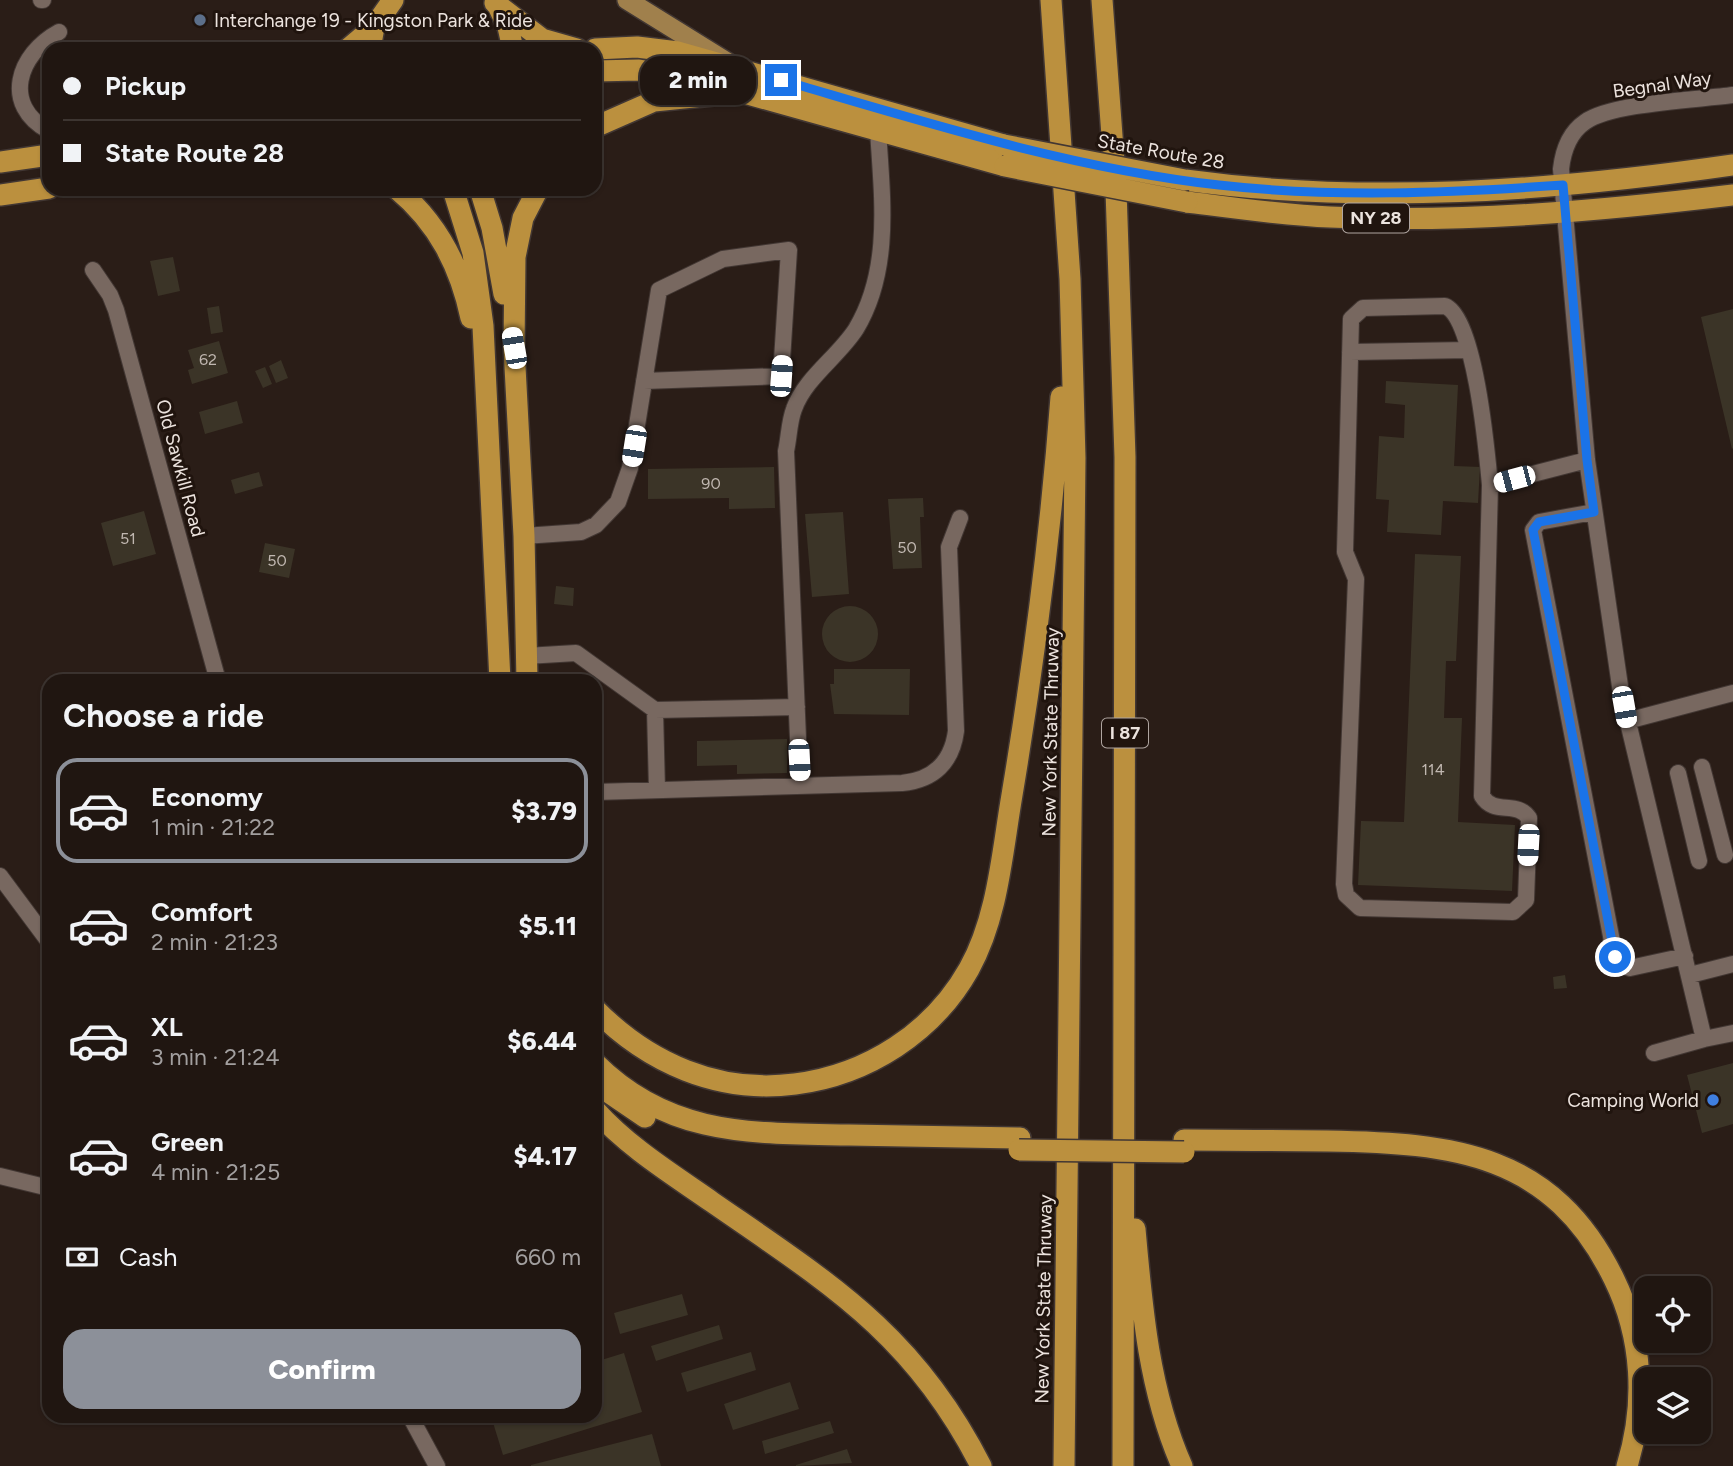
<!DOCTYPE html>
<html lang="en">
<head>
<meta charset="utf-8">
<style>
  body { margin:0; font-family:Figtree,sans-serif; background:#2d231f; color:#f1f3f6; height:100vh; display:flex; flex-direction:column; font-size:26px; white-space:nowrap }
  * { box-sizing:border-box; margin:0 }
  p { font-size:23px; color:#a29f9f }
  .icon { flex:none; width:38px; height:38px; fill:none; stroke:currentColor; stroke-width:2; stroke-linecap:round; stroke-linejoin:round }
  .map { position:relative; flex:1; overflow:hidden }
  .panel { position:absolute; left:42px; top:674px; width:560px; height:749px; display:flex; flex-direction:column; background:#201611; border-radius:21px; box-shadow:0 2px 5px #0004,0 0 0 2px #3d3531 }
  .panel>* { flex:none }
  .top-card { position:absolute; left:42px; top:42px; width:560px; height:154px; border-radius:21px; box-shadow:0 2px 5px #0004,0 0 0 2px #3d3531; display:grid; align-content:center; height:154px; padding:0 21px; background:#201611 }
  .controls { position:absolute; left:1634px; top:1276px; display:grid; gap:14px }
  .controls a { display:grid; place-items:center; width:77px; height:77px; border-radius:14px; background:#201611; box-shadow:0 2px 5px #0004,0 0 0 2px #3d3531; font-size:35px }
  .end { position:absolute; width:32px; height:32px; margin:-16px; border:9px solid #1a73e8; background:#fff; box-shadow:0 0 0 4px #fff }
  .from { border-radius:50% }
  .bubble { position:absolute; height:49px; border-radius:21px; background:#201611; box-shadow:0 2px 5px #0004,0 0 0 2px #3d3531; font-size:23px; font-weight:800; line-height:49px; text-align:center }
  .car { position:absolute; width:21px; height:42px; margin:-21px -10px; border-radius:9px; box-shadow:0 0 5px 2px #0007; background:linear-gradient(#fff 24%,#345 0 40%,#fff 0 76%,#345 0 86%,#fff 0) }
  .top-card b { display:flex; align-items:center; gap:24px; height:66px; font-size:26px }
  .top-card b+b { border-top:2px solid #3d3531 }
  .top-card i { width:18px; height:18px; background:#f1f3f6 }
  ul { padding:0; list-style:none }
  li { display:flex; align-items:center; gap:21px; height:105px; margin:0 14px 10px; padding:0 7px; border:4px solid transparent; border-radius:21px }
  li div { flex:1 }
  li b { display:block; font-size:26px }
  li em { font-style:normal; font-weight:800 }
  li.on { border-color:#8c9099 }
  li>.icon { width:63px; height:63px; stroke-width:1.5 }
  h2 { padding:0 21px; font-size:32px; line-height:84px }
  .pay { display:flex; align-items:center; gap:18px; height:77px; padding:0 21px; font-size:26px }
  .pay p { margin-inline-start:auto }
  .primary-button { display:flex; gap:14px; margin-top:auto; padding:14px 21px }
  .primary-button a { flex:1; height:80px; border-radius:21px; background:#8c9099; color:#fff; font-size:28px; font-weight:800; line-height:80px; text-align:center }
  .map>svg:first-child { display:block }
  .building { fill:#3b3427 }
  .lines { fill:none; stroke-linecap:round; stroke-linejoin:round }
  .minor-casing { stroke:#423733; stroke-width:18 }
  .major-casing { stroke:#423733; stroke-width:22 }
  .highway-casing { stroke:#423733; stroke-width:24 }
  .minor { stroke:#786860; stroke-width:16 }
  .major { stroke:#a0804c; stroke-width:19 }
  .highway { stroke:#bb903e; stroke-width:21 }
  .highway-bridge-casing { stroke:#423733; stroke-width:24; stroke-linecap:butt }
  .highway-bridge { stroke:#bb903e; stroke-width:21 }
  .route { stroke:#1a73e8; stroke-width:9 }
  .service-dot { fill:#5c6f8a; stroke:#20140e; stroke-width:2.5 }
  .shop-dot { fill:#3f7fe0; stroke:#20140e; stroke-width:2.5 }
  .labels { text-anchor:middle; stroke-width:6; stroke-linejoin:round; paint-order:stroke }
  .number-label { font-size:16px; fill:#c0b7b0 }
  .shield { fill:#20140e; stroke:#afa5a0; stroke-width:2 }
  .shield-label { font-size:18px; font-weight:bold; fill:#ece3de }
  .poi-label { font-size:19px; fill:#ece3de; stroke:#20140e; text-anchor:start }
  .street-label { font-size:19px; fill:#ece3de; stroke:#20140e }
</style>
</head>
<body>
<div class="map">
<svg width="1733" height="1466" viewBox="0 0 1733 1466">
  <rect width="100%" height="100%" fill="#2a1d17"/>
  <path class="building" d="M 173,257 L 180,291 L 158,296 L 150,261 Z
    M 219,306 L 223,332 L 211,334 L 207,308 Z
    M 1733,309 L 1733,448 L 1732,449 L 1701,317 Z
    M 219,341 L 228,373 L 192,384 L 188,370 L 194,368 L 188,350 Z
    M 281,360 L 288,378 L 276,383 L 269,366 Z
    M 265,367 L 272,384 L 263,388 L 255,371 Z
    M 1386,381 L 1458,385 L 1454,466 L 1480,467 L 1478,503 L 1443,501 L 1441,535 L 1387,532 L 1389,500 L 1376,499 L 1379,436 L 1404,438 L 1405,405 L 1385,403 Z
    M 237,401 L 243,423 L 205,434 L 199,412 Z
    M 774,467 L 775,508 L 729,509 L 729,498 L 648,499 L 648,469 Z
    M 259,472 L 263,486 L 235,494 L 231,480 Z
    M 923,498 L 924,517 L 920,517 L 922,568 L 893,569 L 888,499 Z
    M 144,511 L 156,554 L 113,566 L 101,523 Z
    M 843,512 L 849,594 L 812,597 L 805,514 Z
    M 265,543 L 295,549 L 289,578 L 259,572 Z
    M 1415,554 L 1461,556 L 1456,661 L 1446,661 L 1444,718 L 1462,718 L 1458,822 L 1515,825 L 1512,891 L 1358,885 L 1361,821 L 1404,822 Z
    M 556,586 L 574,588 L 573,606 L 554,604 Z
    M822 634a28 28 0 1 1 56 0a28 28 0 1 1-56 0Z
    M 834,669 L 910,669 L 909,715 L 834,714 L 830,684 L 834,684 Z
    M 787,739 L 787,773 L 737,774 L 737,765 L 697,766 L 697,741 Z
    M 1565,975 L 1567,988 L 1554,989 L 1553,977 Z
    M 1733,1063 L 1733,1124 L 1702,1133 L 1687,1075 Z
    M 682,1294 L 688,1315 L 620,1334 L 614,1313 Z
    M 719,1325 L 723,1339 L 656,1361 L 651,1346 Z
    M 751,1352 L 756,1370 L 687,1392 L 681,1373 Z
    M 624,1353 L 642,1412 L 503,1455 L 491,1416 L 595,1416 L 595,1362 Z
    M 790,1382 L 799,1409 L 733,1430 L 724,1404 Z
    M 830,1421 L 834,1433 L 765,1454 L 762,1441 Z
    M 652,1434 L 661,1466 L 531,1466 L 531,1465 Z
    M 847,1449 L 852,1463 L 796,1466 L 796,1465 Z"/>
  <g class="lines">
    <defs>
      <path id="minor" d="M 41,0 L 43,0
        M 49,131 C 1,105 18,54 59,32
        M 93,270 L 110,295 L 116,310 L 218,681
        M 1445,306 C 1475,317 1487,453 1490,485 L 1482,796 C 1494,816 1517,800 1529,818 L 1526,900 L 1513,912 L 1360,908 L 1346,895 L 1344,884 L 1356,579 L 1345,552 L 1351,319 L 1363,308 Z
        M 1350,352 L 1469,350
        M 1490,485 L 1587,460
        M 1594,512 L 1539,522 L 1533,530 L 1615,957 L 1619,964 L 1630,968 L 1685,956
        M 524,536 L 581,532 L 596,525 L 618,502 L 630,468 L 659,290 L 723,259 L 789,250 L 781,376 L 644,381
        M 526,656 L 576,653 L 655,710 L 797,707
        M 655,710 L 657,790
        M 1627,721 L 1733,693
        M 1702,767 L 1725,855
        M 1678,773 L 1699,861
        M 800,786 L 786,451 C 789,438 789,422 794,409 C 805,378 838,357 856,329 C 892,269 882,197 878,130
        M 595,792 L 902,783 C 934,780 952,762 956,731 L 949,547 L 960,518
        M 0,876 L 49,942
        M 1690,975 L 1733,964
        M 1704,1039 L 1733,1033
        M 1654,1053 L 1704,1039 L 1621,693 L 1587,460 L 1561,169 C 1563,151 1569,133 1585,122 C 1612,103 1697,100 1733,95
        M 0,1176 L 49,1188
        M 410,1416 L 437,1466"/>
      <path id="major" d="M 627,0 L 727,62"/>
      <path id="highway" d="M 1051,0 L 1070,279 L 1075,458 L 1064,1466
        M 1102,0 L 1116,190 L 1125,457 L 1123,1466
        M 495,3 L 542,39 L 577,49
        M 499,8 L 508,27 L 513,49
        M 348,49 L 374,27
        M 370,49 L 374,27 L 393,0
        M 595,49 L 637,47 L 678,52 L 1004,145
        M 595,71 L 639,70 L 698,80 L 1005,166
        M 595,127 L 654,101 L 723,94
        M 0,162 L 49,155
        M 1185,180 C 1366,205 1553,191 1733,165
        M 397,189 C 438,223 460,266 471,318
        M 453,189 L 473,253 L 483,326 L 500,681
        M 480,189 L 492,228 L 504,294
        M 0,195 L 49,188
        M 1187,202 C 1234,208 1282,215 1330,217 C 1464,223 1600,211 1733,195
        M 527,681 L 524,536 L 514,348 L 515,257 L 523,218 L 538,189
        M 595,1009 C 648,1063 718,1094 795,1084 C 867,1075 933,1033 969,969 C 998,917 1002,853 1012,795 C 1034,663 1051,531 1061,397
        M 595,1063 C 669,1137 752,1133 849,1135 C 906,1136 963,1137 1020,1138
        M 595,1083 L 645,1117
        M 595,1110 C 628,1147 672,1174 712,1202 C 829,1283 914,1334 981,1466
        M 1184,1140 C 1232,1140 1279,1141 1327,1141 C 1453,1143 1553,1153 1614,1279 C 1643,1338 1646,1404 1627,1466
        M 1135,1229 C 1142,1309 1149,1391 1182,1466"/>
    </defs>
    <use href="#minor" class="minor-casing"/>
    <use href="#major" class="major-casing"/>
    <use href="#highway" class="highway-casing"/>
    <use href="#minor" class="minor"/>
    <use href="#major" class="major"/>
    <use href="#highway" class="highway"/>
    <defs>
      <path id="highway-bridge" d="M 1004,145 L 1185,180
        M 1005,166 L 1187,202
        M 1019,1150 L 1184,1152"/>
    </defs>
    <use href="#highway-bridge" class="highway-bridge-casing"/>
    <use href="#highway-bridge" class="highway-bridge"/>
  </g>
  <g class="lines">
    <path class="route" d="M 781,80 C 925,122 1069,168 1219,185 C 1332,198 1449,193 1563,185 L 1587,460 L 1594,512 L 1539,522 L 1533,530 L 1615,957"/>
  </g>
  <circle class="service-dot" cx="200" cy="20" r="7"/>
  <circle class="shop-dot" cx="1713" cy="1100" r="7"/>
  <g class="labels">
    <g class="number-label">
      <text x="208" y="365">62</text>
      <text x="711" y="489">90</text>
      <text x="128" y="544">51</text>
      <text x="907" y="553">50</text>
      <text x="277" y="566">50</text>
      <text x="1433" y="775">114</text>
    </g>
    <g class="shield">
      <rect x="1343" y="203.5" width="66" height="29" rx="5"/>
      <rect x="1102" y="718.5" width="46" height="29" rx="5"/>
    </g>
    <g class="shield-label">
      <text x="1376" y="224">NY 28</text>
      <text x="1125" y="739">I 87</text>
    </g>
    <g class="poi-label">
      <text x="214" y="27">Interchange 19 - Kingston Park &amp; Ride</text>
      <text x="1699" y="1107" text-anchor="end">Camping World</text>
    </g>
    <g class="street-label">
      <text transform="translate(1662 84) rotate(-8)" y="7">Begnal Way</text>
      <text transform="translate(1161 151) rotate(10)" y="7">State Route 28</text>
      <text transform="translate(181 468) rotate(75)" y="7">Old Sawkill Road</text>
      <text transform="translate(1050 732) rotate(-89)" y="7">New York State Thruway</text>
      <text transform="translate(1043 1299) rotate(-89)" y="7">New York State Thruway</text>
    </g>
  </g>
</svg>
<div class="controls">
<a><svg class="icon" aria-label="locate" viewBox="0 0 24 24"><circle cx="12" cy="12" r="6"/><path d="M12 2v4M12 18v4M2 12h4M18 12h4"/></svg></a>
<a><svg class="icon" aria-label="layers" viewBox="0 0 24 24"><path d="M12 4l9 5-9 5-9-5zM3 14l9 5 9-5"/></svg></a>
</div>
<i class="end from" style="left:1615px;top:957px"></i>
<i class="end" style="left:781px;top:80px"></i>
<div class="bubble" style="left:640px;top:56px;width:116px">2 min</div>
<i class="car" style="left:514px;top:348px;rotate:350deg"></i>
<i class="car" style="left:781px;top:376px;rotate:4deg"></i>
<i class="car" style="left:634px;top:446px;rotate:189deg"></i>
<i class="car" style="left:1514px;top:479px;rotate:255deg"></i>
<i class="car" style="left:1624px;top:707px;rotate:170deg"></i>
<i class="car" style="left:799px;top:760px;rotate:177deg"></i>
<i class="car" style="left:1528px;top:845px;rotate:183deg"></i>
<div class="top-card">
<b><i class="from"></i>Pickup</b>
<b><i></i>State Route 28</b>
</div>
<section class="panel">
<h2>Choose a ride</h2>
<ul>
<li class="on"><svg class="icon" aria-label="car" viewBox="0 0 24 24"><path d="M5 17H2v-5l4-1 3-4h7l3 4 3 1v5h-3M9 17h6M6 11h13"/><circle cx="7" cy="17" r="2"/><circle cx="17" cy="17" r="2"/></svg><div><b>Economy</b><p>1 min · 21:22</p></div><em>$3.79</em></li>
<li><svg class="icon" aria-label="car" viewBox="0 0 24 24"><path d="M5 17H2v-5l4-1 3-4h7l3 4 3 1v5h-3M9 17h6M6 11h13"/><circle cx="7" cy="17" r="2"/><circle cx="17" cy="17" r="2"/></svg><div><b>Comfort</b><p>2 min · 21:23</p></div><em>$5.11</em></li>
<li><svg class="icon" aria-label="car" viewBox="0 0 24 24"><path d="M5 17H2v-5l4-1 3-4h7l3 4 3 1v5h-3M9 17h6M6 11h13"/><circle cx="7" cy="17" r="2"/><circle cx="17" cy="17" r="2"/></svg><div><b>XL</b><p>3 min · 21:24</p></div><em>$6.44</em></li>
<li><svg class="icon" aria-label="car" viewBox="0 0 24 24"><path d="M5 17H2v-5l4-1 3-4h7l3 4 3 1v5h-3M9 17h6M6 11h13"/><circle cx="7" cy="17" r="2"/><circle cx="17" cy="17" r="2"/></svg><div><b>Green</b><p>4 min · 21:25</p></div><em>$4.17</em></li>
</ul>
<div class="pay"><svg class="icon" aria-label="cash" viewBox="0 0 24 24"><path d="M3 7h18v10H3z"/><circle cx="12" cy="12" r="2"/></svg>Cash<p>660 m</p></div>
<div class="primary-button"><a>Confirm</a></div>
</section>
</div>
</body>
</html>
